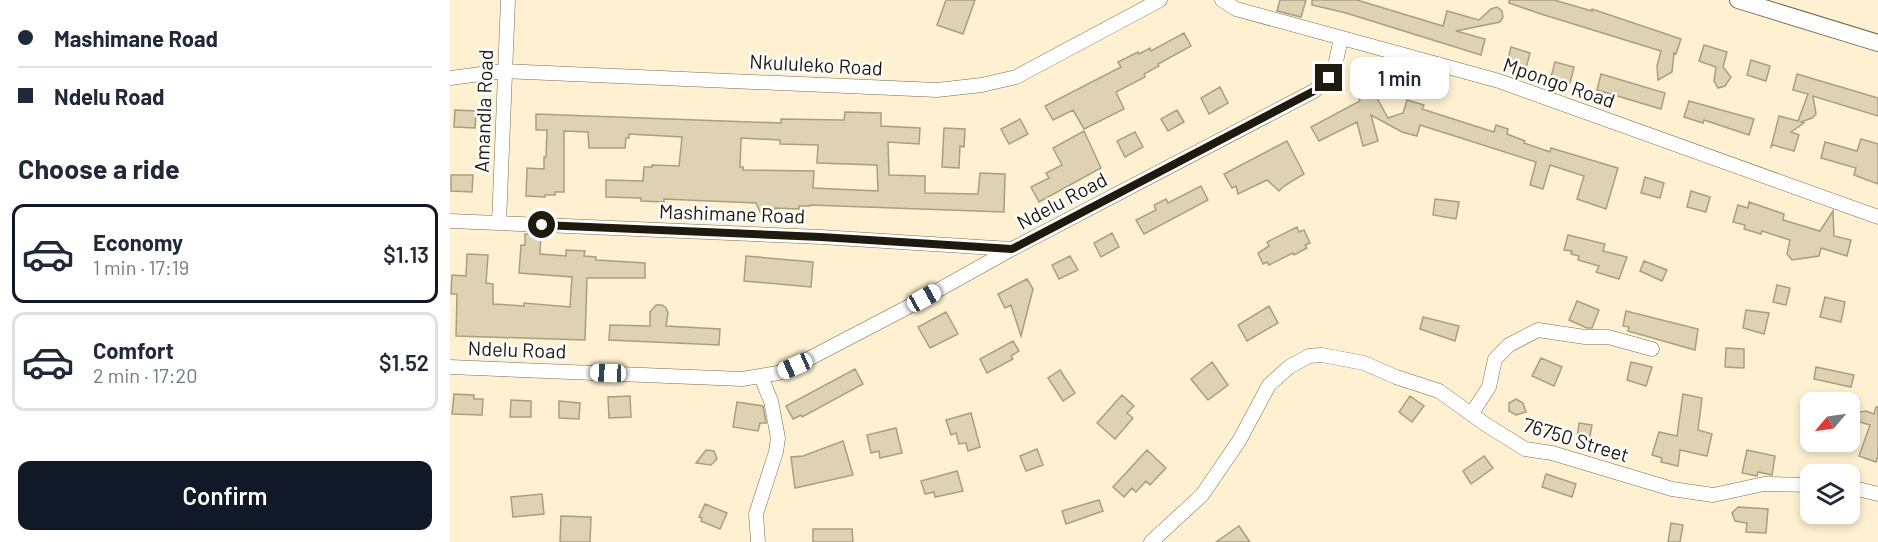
<!DOCTYPE html>
<html lang="en">
<head>
<meta charset="utf-8">
<style>
  body { margin:0; font-family:Barlow,sans-serif; background:#f2f2f3; color:#1f2937; height:100vh; display:flex; flex-direction:column; font-size:22px; white-space:nowrap }
  * { box-sizing:border-box; margin:0 }
  p { font-size:20px; color:#747a83 }
  .icon { flex:none; width:33px; height:33px; fill:none; stroke:currentColor; stroke-width:2; stroke-linecap:round; stroke-linejoin:round }
  .map { position:relative; flex:1; overflow:hidden }
  .side { display:flex; flex-direction:column; background:#fff; width:450px }
  .side>* { flex:none }
  .guide { display:grid; align-content:center; height:132px; padding:0 18px; background:#fff }
  .needle { width:39px; rotate:241deg }
  .controls { position:absolute; left:1350px; top:392px; display:grid; gap:12px }
  .controls a { display:grid; place-items:center; width:60px; height:60px; border-radius:12px; background:#fff; box-shadow:0 3px 9px #0003; font-size:30px }
  .end { position:absolute; width:27px; height:27px; margin:-14px; border:8px solid #1f1a0e; background:#fff; box-shadow:0 0 0 3px #fff }
  .from { border-radius:50% }
  .bubble { position:absolute; height:42px; border-radius:12px; background:#fff; box-shadow:0 3px 9px #0003; font-size:20px; font-weight:600; line-height:42px; text-align:center }
  .car { position:absolute; width:18px; height:36px; margin:-18px -9px; border-radius:8px; box-shadow:0 0 4px 2px #0007; background:linear-gradient(#fff 24%,#345 0 40%,#fff 0 76%,#345 0 86%,#fff 0) }
  .guide b { display:flex; align-items:center; gap:21px; height:57px; font-size:22px }
  .guide b+b { border-top:2px solid #e0e1e3 }
  .guide i { width:15px; height:15px; background:#1f2937 }
  ul { padding:0; list-style:none }
  li { display:flex; align-items:center; gap:18px; height:99px; margin:0 12px 9px; padding:0 6px; border:3px solid #e0e1e3; border-radius:12px }
  li div { flex:1 }
  li b { display:block; font-size:22px }
  li em { font-style:normal; font-weight:600 }
  li.on { border-color:#111827 }
  li>.icon { width:54px; height:54px; stroke-width:1.5 }
  h2 { padding:0 18px; font-size:27px; line-height:72px }
  .primary-button { display:flex; gap:12px; margin-top:auto; padding:12px 18px }
  .primary-button a { flex:1; height:69px; border-radius:12px; background:#111827; color:#fff; font-size:24px; font-weight:600; line-height:69px; text-align:center }
  main { display:flex; flex:1; min-height:0 }
  .map>svg:first-child { display:block }
  .building { fill:#dfd2b3; stroke:#aa9e80; stroke-width:1.5; fill-rule:evenodd }
  .lines { fill:none; stroke-linecap:round; stroke-linejoin:round }
  .minor-casing { stroke:#786d51; stroke-width:15 }
  .tertiary-casing { stroke:#786d51; stroke-width:18 }
  .minor { stroke:#fff; stroke-width:14 }
  .tertiary { stroke:#fff; stroke-width:16 }
  .route { stroke:#1f1a0e; stroke-width:8 }
  .labels { text-anchor:middle; stroke-width:5; stroke-linejoin:round; paint-order:stroke }
  .street-label { font-size:20px; fill:#1f1a0e; stroke:#fff }
</style>
</head>
<body>
<main>
<section class="side">
<div class="guide">
<b><i class="from"></i>Mashimane Road</b>
<b><i></i>Ndelu Road</b>
</div>
<h2>Choose a ride</h2>
<ul>
<li class="on"><svg class="icon" aria-label="car" viewBox="0 0 24 24"><path d="M5 17H2v-5l4-1 3-4h7l3 4 3 1v5h-3M9 17h6M6 11h13"/><circle cx="7" cy="17" r="2"/><circle cx="17" cy="17" r="2"/></svg><div><b>Economy</b><p>1 min · 17:19</p></div><em>$1.13</em></li>
<li><svg class="icon" aria-label="car" viewBox="0 0 24 24"><path d="M5 17H2v-5l4-1 3-4h7l3 4 3 1v5h-3M9 17h6M6 11h13"/><circle cx="7" cy="17" r="2"/><circle cx="17" cy="17" r="2"/></svg><div><b>Comfort</b><p>2 min · 17:20</p></div><em>$1.52</em></li>
</ul>
<div class="primary-button"><a>Confirm</a></div>
</section>
<div class="map">
<svg width="1428" height="542" viewBox="0 0 1428 542">
  <rect width="100%" height="100%" fill="#fef0d1"/>
  <path class="building" d="M 496,0 L 525,0 L 513,34 L 487,25 Z
    M 830,0 L 856,0 L 851,17 L 827,11 Z
    M 862,0 L 907,0 L 993,26 L 997,11 L 1029,20 L 1041,9 L 1047,7 L 1052,11 L 1053,17 L 1050,22 L 1006,31 L 1035,39 L 1031,55 L 896,13 L 862,5 Z
    M 1059,0 L 1104,0 L 1142,11 L 1142,9 L 1231,39 L 1226,54 L 1224,53 L 1222,72 L 1208,80 L 1207,66 L 1211,51 L 1091,14 L 1059,3 Z
    M 734,33 L 741,46 L 708,64 L 709,66 L 694,74 L 695,77 L 666,92 L 674,109 L 634,129 L 623,110 L 603,120 L 595,106 L 671,67 L 668,62 L 688,52 L 689,54 L 700,48 L 701,51 Z
    M 1254,45 L 1277,52 L 1273,67 L 1281,77 L 1275,86 L 1268,88 L 1264,81 L 1266,67 L 1249,61 Z
    M 1061,47 L 1080,53 L 1076,68 L 1057,63 Z
    M 1301,60 L 1320,66 L 1316,81 L 1297,75 Z
    M 1105,62 L 1124,67 L 1120,83 L 1101,77 Z
    M 1151,74 L 1215,93 L 1211,109 L 1147,90 Z
    M 1347,74 L 1428,98 L 1428,116 L 1363,96 L 1366,114 L 1362,118 L 1351,122 L 1354,123 L 1341,132 L 1349,135 L 1344,151 L 1323,145 L 1321,147 L 1329,116 L 1348,121 L 1358,94 L 1343,90 Z
    M 770,87 L 778,103 L 759,114 L 751,98 Z
    M 922,89 L 938,118 L 953,113 L 957,100 L 974,105 L 972,109 L 1044,132 L 1046,125 L 1058,129 L 1057,134 L 1075,141 L 1074,143 L 1100,152 L 1101,148 L 1168,168 L 1156,209 L 1127,199 L 1134,176 L 1100,165 L 1093,189 L 1080,185 L 1086,162 L 970,125 L 967,136 L 952,132 L 921,115 L 928,141 L 913,146 L 907,122 L 869,141 L 861,127 L 910,101 L 908,97 Z
    M 1239,101 L 1304,119 L 1299,135 L 1254,120 L 1253,123 L 1234,117 Z
    M 5,110 L 26,111 L 25,128 L 4,127 Z
    M 727,110 L 734,122 L 718,131 L 711,119 Z
    M 395,112 L 431,113 L 431,126 L 470,128 L 469,144 L 438,142 L 439,175 L 475,176 L 475,193 L 528,194 L 530,173 L 555,174 L 554,212 L 360,205 L 360,206 L 349,206 L 349,209 L 325,208 L 320,216 L 316,217 L 312,216 L 306,203 L 214,199 L 214,202 L 191,201 L 191,198 L 156,197 L 156,180 L 193,181 L 194,167 L 202,167 L 202,165 L 229,166 L 232,137 L 179,134 L 179,138 L 176,138 L 175,148 L 139,148 L 138,132 L 114,131 L 114,192 L 105,192 L 105,195 L 95,195 L 95,197 L 76,196 L 77,168 L 94,169 L 94,157 L 96,157 L 97,130 L 86,130 L 86,114 L 331,123 L 331,119 L 394,120 ZM 291,138 L 330,140 L 330,144 L 368,145 L 367,163 L 427,165 L 428,191 L 363,188 L 364,171 L 293,170 L 293,167 L 290,167 Z
    M 570,119 L 578,134 L 559,144 L 551,129 Z
    M 494,128 L 515,129 L 514,147 L 510,146 L 509,168 L 492,167 Z
    M 634,131 L 651,168 L 589,202 L 581,187 L 599,178 L 596,173 L 612,165 L 603,148 Z
    M 685,132 L 693,147 L 675,157 L 667,141 Z
    M 1411,139 L 1428,144 L 1428,184 L 1404,175 L 1406,168 L 1371,158 L 1375,142 L 1407,151 Z
    M 837,141 L 854,174 L 834,186 L 829,191 L 817,180 L 788,194 L 786,186 L 782,188 L 774,174 Z
    M 1,175 L 23,175 L 22,192 L 1,191 Z
    M 1195,177 L 1214,183 L 1210,198 L 1191,193 Z
    M 751,186 L 758,200 L 694,234 L 686,220 L 706,210 L 704,205 L 716,199 L 718,203 Z
    M 1241,191 L 1260,197 L 1256,212 L 1237,207 Z
    M 985,199 L 1009,202 L 1006,219 L 983,215 Z
    M 1299,202 L 1334,214 L 1333,220 L 1370,231 L 1383,211 L 1384,236 L 1401,240 L 1397,256 L 1371,248 L 1369,256 L 1342,260 L 1337,254 L 1340,240 L 1312,231 L 1311,234 L 1294,229 L 1295,225 L 1283,222 L 1288,205 L 1298,208 Z
    M 847,227 L 849,232 L 854,230 L 860,243 L 855,245 L 857,248 L 844,255 L 843,253 L 819,265 L 817,262 L 813,264 L 808,253 L 819,246 L 817,242 Z
    M 662,233 L 669,247 L 651,257 L 644,243 Z
    M 75,234 L 91,234 L 90,254 L 116,256 L 116,250 L 135,251 L 134,256 L 146,257 L 146,260 L 195,263 L 195,278 L 137,278 L 135,340 L 6,336 L 7,294 L 1,294 L 2,275 L 16,276 L 17,254 L 38,255 L 36,283 L 43,284 L 43,304 L 74,306 L 74,303 L 120,307 L 122,277 L 69,273 L 71,245 L 75,245 Z
    M 1118,235 L 1155,244 L 1153,251 L 1177,257 L 1169,279 L 1146,272 L 1149,266 L 1128,260 L 1129,256 L 1121,254 L 1122,251 L 1114,250 Z
    M 296,256 L 363,262 L 361,287 L 294,281 Z
    M 620,256 L 628,270 L 609,279 L 602,265 Z
    M 1194,261 L 1217,270 L 1212,281 L 1190,271 Z
    M 577,279 L 583,289 L 571,336 L 561,305 L 555,308 L 548,294 Z
    M 1327,285 L 1340,288 L 1336,305 L 1323,302 Z
    M 1375,297 L 1395,302 L 1391,322 L 1370,317 Z
    M 1127,301 L 1149,310 L 1142,328 L 1137,328 L 1119,320 Z
    M 206,305 L 212,305 L 216,308 L 218,313 L 216,326 L 270,329 L 269,345 L 159,340 L 160,325 L 200,326 L 200,312 Z
    M 819,306 L 828,323 L 797,341 L 788,325 Z
    M 1296,310 L 1319,313 L 1314,334 L 1293,328 Z
    M 1176,311 L 1248,329 L 1245,350 L 1178,331 L 1179,327 L 1173,326 Z
    M 496,312 L 508,334 L 480,348 L 468,327 Z
    M 973,317 L 1009,326 L 1005,341 L 970,329 Z
    M 563,341 L 569,351 L 561,356 L 563,359 L 537,373 L 530,359 Z
    M 1276,348 L 1294,349 L 1294,368 L 1275,367 Z
    M 1091,358 L 1112,367 L 1104,386 L 1082,376 Z
    M 762,362 L 778,385 L 758,400 L 741,379 Z
    M 1181,362 L 1202,367 L 1196,386 L 1177,380 Z
    M 1366,367 L 1404,375 L 1401,387 L 1364,379 Z
    M 405,369 L 413,384 L 352,417 L 351,415 L 343,419 L 336,406 Z
    M 610,370 L 625,393 L 613,401 L 598,378 Z
    M 4,394 L 24,395 L 24,399 L 33,399 L 32,415 L 2,414 Z
    M 1233,394 L 1252,398 L 1248,430 L 1262,434 L 1257,456 L 1230,450 L 1228,466 L 1211,462 L 1212,458 L 1202,455 L 1209,432 L 1227,436 Z
    M 672,395 L 684,406 L 677,413 L 683,418 L 665,439 L 647,423 Z
    M 180,396 L 181,417 L 159,418 L 158,397 Z
    M 960,396 L 974,406 L 962,422 L 949,412 Z
    M 1066,399 L 1073,403 L 1076,412 L 1066,415 L 1059,411 L 1059,403 Z
    M 61,400 L 81,401 L 81,417 L 60,417 Z
    M 109,401 L 130,403 L 129,419 L 109,418 Z
    M 287,402 L 313,406 L 316,423 L 310,423 L 308,431 L 283,427 Z
    M 1426,407 L 1428,407 L 1428,455 L 1426,462 L 1409,456 L 1420,425 L 1400,419 L 1400,414 L 1416,411 L 1424,414 Z
    M 521,413 L 530,447 L 518,451 L 516,443 L 509,444 L 506,433 L 501,435 L 496,420 Z
    M 1129,423 L 1142,425 L 1139,441 L 1127,439 Z
    M 446,428 L 452,453 L 430,458 L 429,451 L 421,453 L 417,435 Z
    M 393,441 L 403,475 L 345,488 L 341,457 L 353,456 Z
    M 587,449 L 593,465 L 576,471 L 570,456 Z
    M 256,450 L 264,451 L 267,459 L 261,465 L 246,463 Z
    M 697,450 L 716,468 L 700,485 L 696,481 L 686,492 L 682,488 L 674,497 L 663,487 Z
    M 1297,450 L 1325,456 L 1322,475 L 1308,472 L 1307,476 L 1292,473 Z
    M 1034,456 L 1043,468 L 1021,484 L 1013,471 Z
    M 507,471 L 513,491 L 485,497 L 484,492 L 475,494 L 471,481 Z
    M 1096,474 L 1126,484 L 1122,497 L 1092,487 Z
    M 92,494 L 94,514 L 63,517 L 61,497 Z
    M 649,500 L 653,511 L 616,524 L 612,511 Z
    M 255,504 L 277,513 L 270,529 L 251,521 L 252,518 L 249,517 Z
    M 1288,507 L 1318,509 L 1316,533 L 1296,532 L 1297,523 L 1285,521 L 1282,513 Z
    M 111,516 L 141,517 L 140,542 L 110,542 Z
    M 1221,523 L 1233,525 L 1230,542 L 1218,542 Z
    M 789,526 L 800,542 L 766,542 Z
    M 363,529 L 402,529 L 403,542 L 363,542 Z"/>
  <g class="lines">
    <defs>
      <path id="minor" d="M 772,0 L 786,9 L 1049,81 L 1428,217
        M 0,78 L 54,71 L 487,90 L 532,85 L 566,77 L 710,0
        M 0,221 L 371,237 L 561,249
        M 49,223 L 58,0
        M 0,367 L 292,379 L 328,373 L 345,366 L 456,308 L 562,249 L 864,91 L 879,78 L 885,66 L 891,38
        M 1022,413 L 1039,387 L 1045,359 L 1059,345 L 1088,330 L 1135,337 L 1158,337 L 1202,349
        M 1400,487 L 1428,494
        M 308,542 L 306,514 L 326,452 L 328,438 L 321,401 L 311,377
        M 701,542 L 752,495 L 789,441 L 819,385 L 839,367 L 859,356 L 872,355 L 914,363 L 946,377 L 989,391 L 1035,424 L 1075,449 L 1102,453 L 1222,489 L 1263,495 L 1314,484 L 1360,485"/>
      <path id="tertiary" d="M 1288,0 L 1428,43"/>
    </defs>
    <use href="#minor" class="minor-casing"/>
    <use href="#tertiary" class="tertiary-casing"/>
    <use href="#minor" class="minor"/>
    <use href="#tertiary" class="tertiary"/>
  </g>
  <g class="lines">
    <path class="route" d="M 92,225 L 371,237 L 562,249 L 864,91 L 879,78"/>
  </g>
  <g class="labels">
    <g class="street-label">
      <text transform="translate(366 65) rotate(3)" y="7">Nkululeko Road</text>
      <text transform="translate(1109 83) rotate(19)" y="7">Mpongo Road</text>
      <text transform="translate(34 111) rotate(-88)" y="7">Amandla Road</text>
      <text transform="translate(612 201) rotate(-28)" y="7">Ndelu Road</text>
      <text transform="translate(282 214) rotate(2)" y="7">Mashimane Road</text>
      <text transform="translate(67 350) rotate(2)" y="7">Ndelu Road</text>
      <text transform="translate(1126 440) rotate(17)" y="7">76750 Street</text>
    </g>
  </g>
</svg>
<div class="controls">
<a><svg class="needle" viewBox="-14 -14 28 28"><path d="M0-13l5 13h-10z" fill="#e53935"/><path d="M0 13l5-13h-10z" fill="#747a83"/></svg></a>
<a><svg class="icon" aria-label="layers" viewBox="0 0 24 24"><path d="M12 4l9 5-9 5-9-5zM3 14l9 5 9-5"/></svg></a>
</div>
<i class="end from" style="left:92px;top:225px"></i>
<i class="end" style="left:879px;top:78px"></i>
<div class="bubble" style="left:900px;top:57px;width:99px">1 min</div>
<i class="car" style="left:474px;top:298px;rotate:61deg"></i>
<i class="car" style="left:345px;top:366px;rotate:246deg"></i>
<i class="car" style="left:158px;top:373px;rotate:272deg"></i>
</div>
</main>
</body>
</html>
